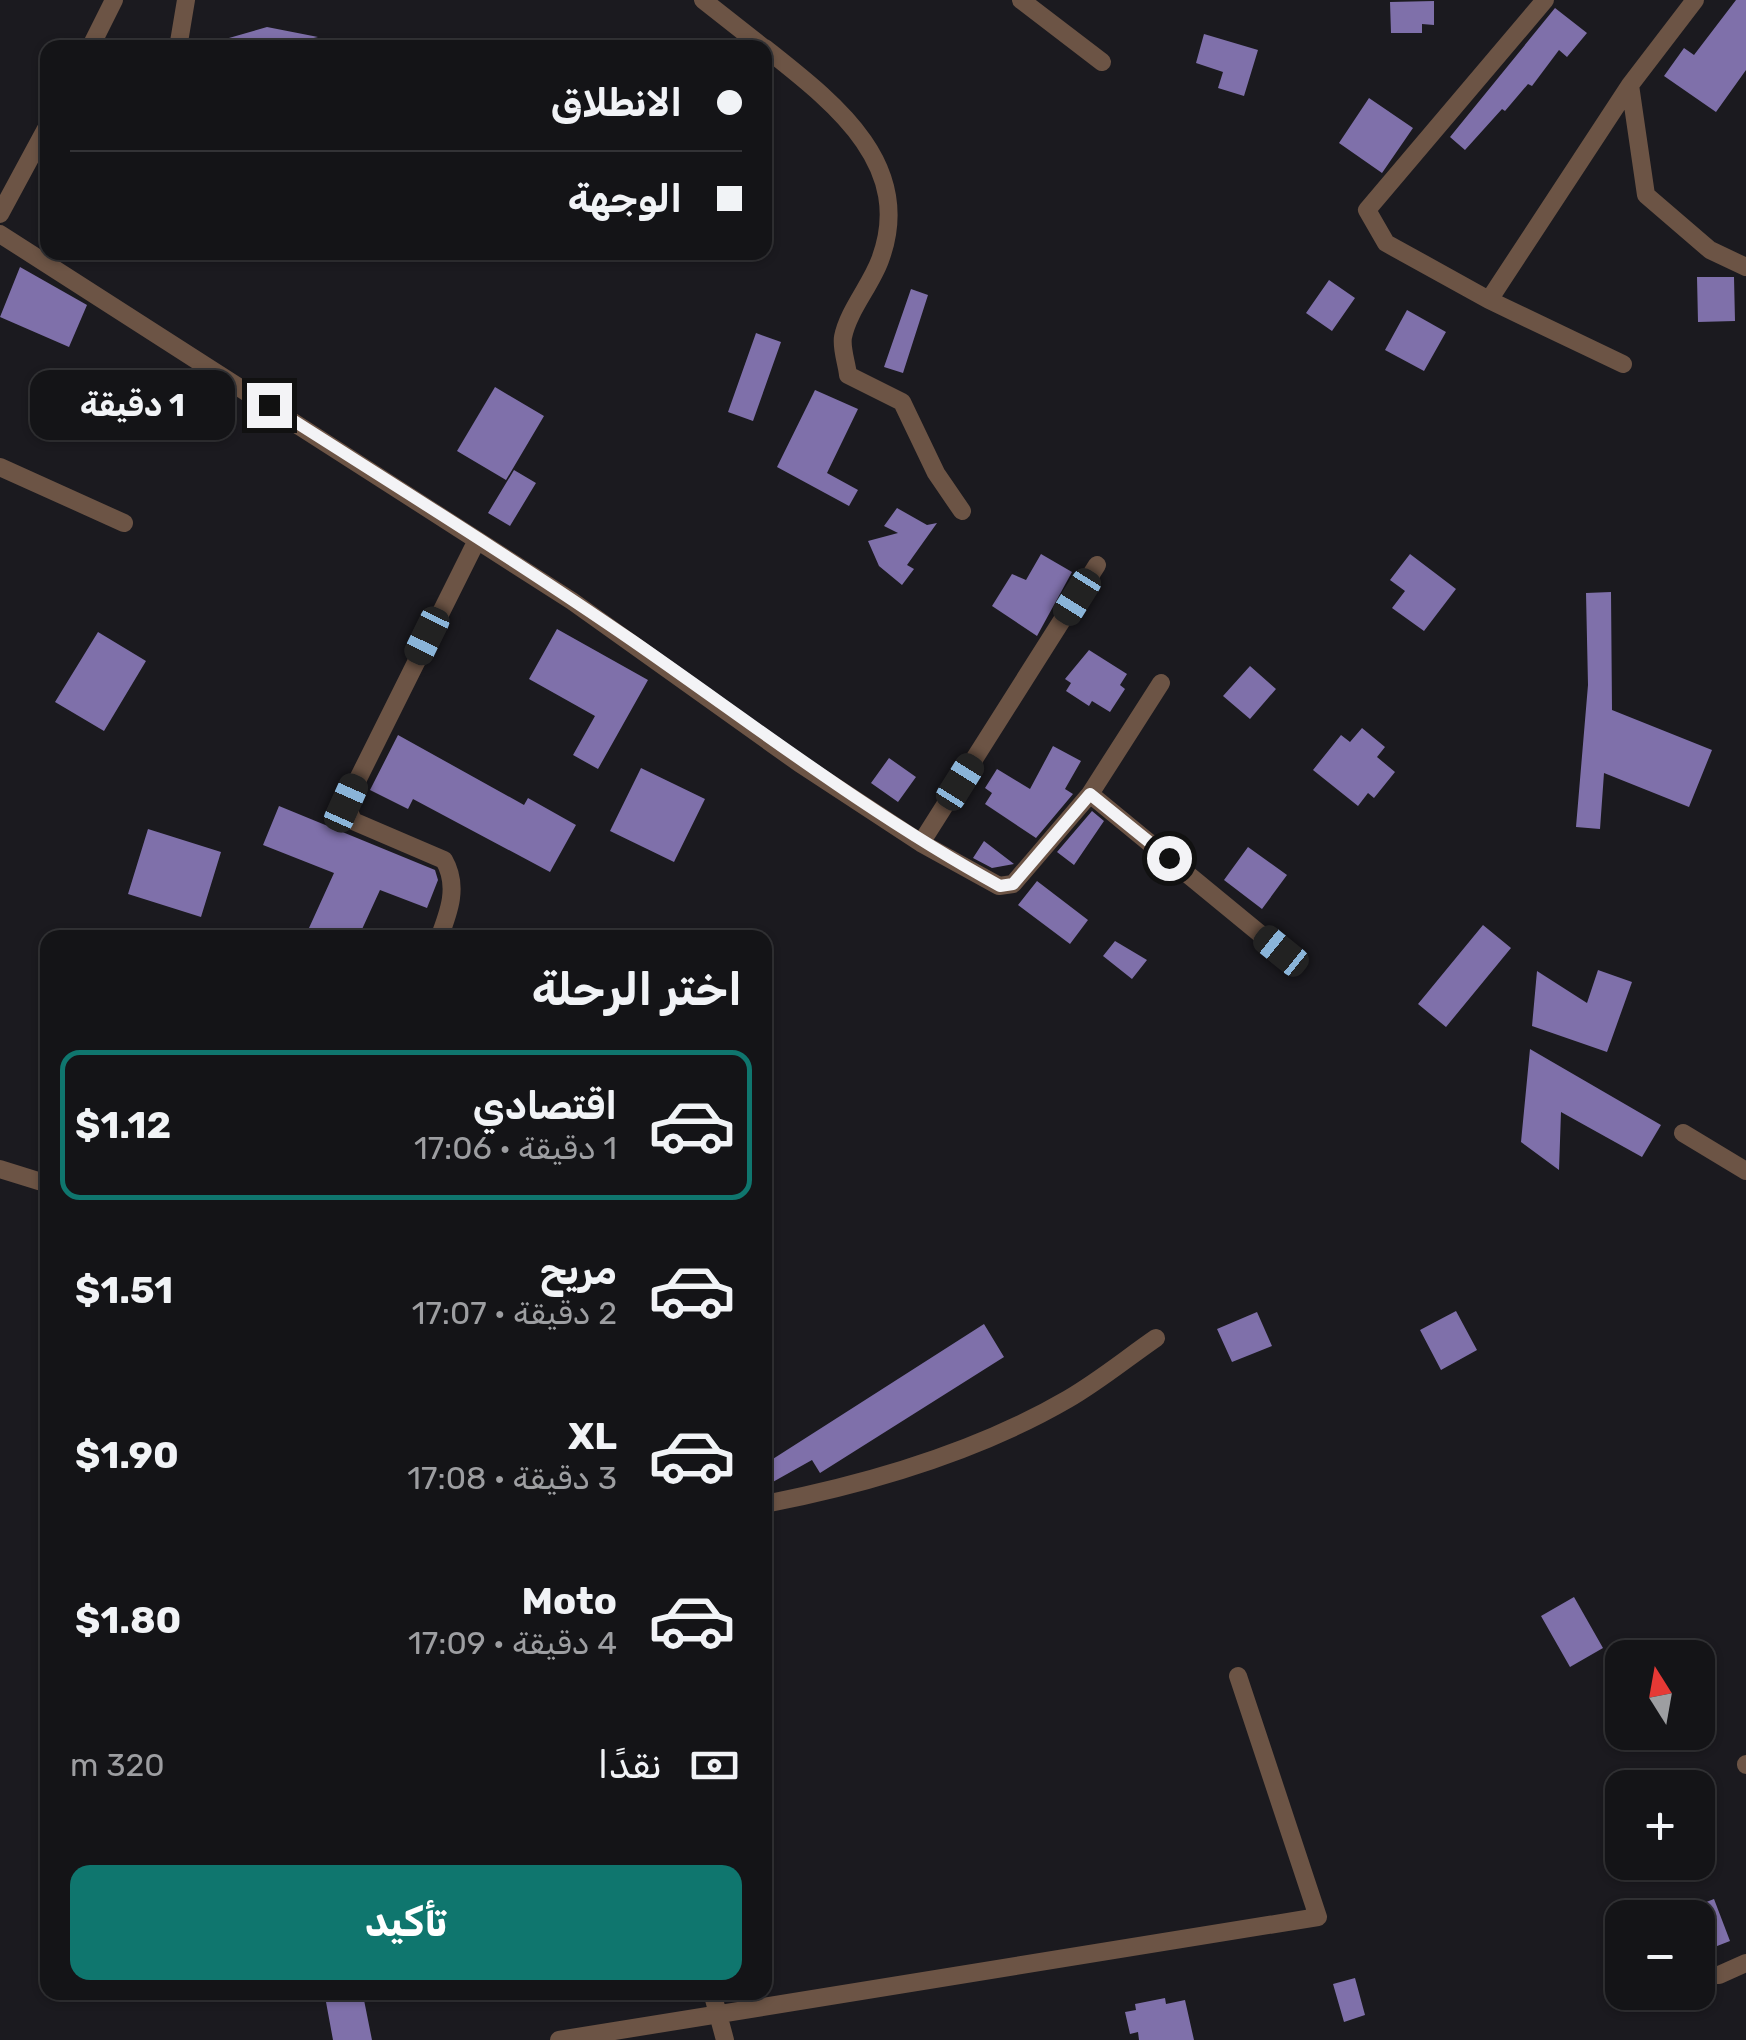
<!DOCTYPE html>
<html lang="ar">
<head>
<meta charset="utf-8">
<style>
  body { margin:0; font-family:Rubik,Cairo,sans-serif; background:#212124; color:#f1f3f6; direction:rtl; height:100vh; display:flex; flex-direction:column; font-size:38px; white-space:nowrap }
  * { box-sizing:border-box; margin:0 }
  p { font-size:32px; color:#9d9ea1 }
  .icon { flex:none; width:55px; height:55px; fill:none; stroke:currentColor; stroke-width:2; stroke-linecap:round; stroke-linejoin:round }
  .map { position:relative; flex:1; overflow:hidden; direction:ltr }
  .panel { position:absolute; left:40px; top:930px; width:732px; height:1070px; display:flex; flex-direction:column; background:#141417; border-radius:20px; box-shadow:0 2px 8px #0004,0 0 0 2px #333336; direction:rtl }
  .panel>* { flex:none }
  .banner { position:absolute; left:40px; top:40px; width:732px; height:220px; border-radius:20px; box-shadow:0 2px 8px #0004,0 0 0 2px #333336; direction:rtl; display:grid; align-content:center; height:220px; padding:0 30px; background:#141417 }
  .needle { width:65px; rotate:349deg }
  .buttons { position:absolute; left:1605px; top:1640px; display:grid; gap:20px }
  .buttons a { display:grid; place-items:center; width:110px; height:110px; border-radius:20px; background:#141417; box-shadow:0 2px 8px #0004,0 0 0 2px #333336; font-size:50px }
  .end { position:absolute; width:45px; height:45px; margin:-22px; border:12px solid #f3f3f6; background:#111; box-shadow:0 0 0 5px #111 }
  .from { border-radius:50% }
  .bubble { position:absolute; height:70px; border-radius:20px; background:#141417; box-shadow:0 2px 8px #0004,0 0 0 2px #333336; font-size:32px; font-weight:700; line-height:70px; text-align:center; direction:rtl }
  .car { position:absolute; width:30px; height:60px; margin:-30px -15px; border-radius:12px; box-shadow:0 0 8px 2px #0007; background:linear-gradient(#222 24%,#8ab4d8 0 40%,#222 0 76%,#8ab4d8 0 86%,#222 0) }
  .banner b { display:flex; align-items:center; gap:35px; height:95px; font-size:38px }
  .banner b+b { border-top:2px solid #333336 }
  .banner i { width:25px; height:25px; background:#f1f3f6 }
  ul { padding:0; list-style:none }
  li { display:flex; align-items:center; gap:30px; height:150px; margin:0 20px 15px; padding:0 10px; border:5px solid transparent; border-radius:20px }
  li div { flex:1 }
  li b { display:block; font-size:38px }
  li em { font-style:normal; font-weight:700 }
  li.selected { border-color:#0f766e }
  li>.icon { width:90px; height:90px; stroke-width:1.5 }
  h2 { padding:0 30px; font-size:45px; line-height:120px }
  .pay { display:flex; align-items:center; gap:25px; height:110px; padding:0 30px; font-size:38px }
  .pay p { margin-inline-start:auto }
  .button { display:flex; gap:20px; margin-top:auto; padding:20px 30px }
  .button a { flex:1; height:115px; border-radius:20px; background:#0f766e; color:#fff; font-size:40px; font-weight:700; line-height:115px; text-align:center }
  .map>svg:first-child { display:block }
  .building { fill:#7f70aa }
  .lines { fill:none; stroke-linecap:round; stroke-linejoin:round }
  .minor { stroke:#6c5445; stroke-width:18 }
  .route { stroke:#f3f3f6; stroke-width:12 }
</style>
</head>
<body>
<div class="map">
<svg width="1746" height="2040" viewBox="0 0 1746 2040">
  <rect width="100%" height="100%" fill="#1b1a1f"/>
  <path class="building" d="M 1736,0 L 1746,0 L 1746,70 L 1716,112 L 1664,76 L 1684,48 L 1694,55 Z
    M 1434,1 L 1434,25 L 1422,24 L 1422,33 L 1391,33 L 1390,2 Z
    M 1555,8 L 1587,33 L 1567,57 L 1559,50 L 1532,86 L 1528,84 L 1505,111 L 1502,109 L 1465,150 L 1450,137 Z
    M 267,27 L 318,37 L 270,48 L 215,48 L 215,42 Z
    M 1204,34 L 1258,50 L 1244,96 L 1218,88 L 1223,72 L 1196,63 Z
    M 1369,98 L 1413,128 L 1382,173 L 1339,143 Z
    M 20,267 L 87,305 L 69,347 L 0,317 Z
    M 1697,277 L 1734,277 L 1735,321 L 1698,322 Z
    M 1329,280 L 1355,298 L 1332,331 L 1306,313 Z
    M 911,289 L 928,295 L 903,373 L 884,367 Z
    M 1407,310 L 1446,332 L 1424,371 L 1385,350 Z
    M 756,333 L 781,342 L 753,421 L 728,412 Z
    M 495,387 L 544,416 L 506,480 L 457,451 Z
    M 815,390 L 858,409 L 827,473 L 858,490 L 849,506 L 777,467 Z
    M 514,470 L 536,483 L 510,526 L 488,513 Z
    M 897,508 L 927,525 L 937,523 L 907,565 L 914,569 L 902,585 L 879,566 L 868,541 L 898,533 L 884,526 Z
    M 1041,554 L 1072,572 L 1037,636 L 992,606 L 1012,574 L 1026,580 Z
    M 1410,554 L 1456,589 L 1424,631 L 1392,608 L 1405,591 L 1390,580 Z
    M 1611,592 L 1612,710 L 1712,750 L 1689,807 L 1604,773 L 1600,829 L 1576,827 L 1588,685 L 1586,593 Z
    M 557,629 L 648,680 L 598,769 L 573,755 L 595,716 L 529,679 Z
    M 98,632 L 146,661 L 104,731 L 55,702 Z
    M 1089,650 L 1127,674 L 1120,685 L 1125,689 L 1110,712 L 1092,701 L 1089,706 L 1066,691 L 1071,683 L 1065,679 Z
    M 1250,666 L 1276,689 L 1250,719 L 1223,696 Z
    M 1362,728 L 1385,747 L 1377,757 L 1395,772 L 1374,798 L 1368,793 L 1358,806 L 1313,770 L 1341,735 L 1350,742 Z
    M 398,735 L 524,805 L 528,798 L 576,825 L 550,872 L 413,799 L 408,809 L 370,790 Z
    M 1053,746 L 1081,761 L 1065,789 L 1073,794 L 1036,838 L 985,804 L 992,793 L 985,788 L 997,769 L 1030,789 Z
    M 889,758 L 916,777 L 898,802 L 871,783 Z
    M 641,768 L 705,799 L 674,862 L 610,831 Z
    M 279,806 L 435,870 L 438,880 L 427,908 L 380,890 L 358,938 L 330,938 L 309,928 L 334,873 L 263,845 Z
    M 1092,811 L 1104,821 L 1074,865 L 1057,852 Z
    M 148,829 L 221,852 L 201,917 L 128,894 Z
    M 984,841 L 1014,864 L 992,868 L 973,858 Z
    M 1248,847 L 1287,875 L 1262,909 L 1224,880 Z
    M 1037,881 L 1088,920 L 1070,944 L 1018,905 Z
    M 1483,925 L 1511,948 L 1446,1027 L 1418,1004 Z
    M 1115,941 L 1147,960 L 1132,979 L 1103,956 Z
    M 1598,970 L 1632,982 L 1607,1052 L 1532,1026 L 1537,971 L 1587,1003 Z
    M 1530,1049 L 1661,1125 L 1642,1157 L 1561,1112 L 1559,1170 L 1521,1142 Z
    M 1456,1311 L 1477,1350 L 1441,1370 L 1420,1330 Z
    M 1257,1312 L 1272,1346 L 1232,1362 L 1217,1329 Z
    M 984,1324 L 1004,1357 L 820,1473 L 812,1460 L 771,1483 L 765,1464 Z
    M 1574,1597 L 1603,1648 L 1570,1667 L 1541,1616 Z
    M 1714,1899 L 1730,1941 L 1712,1948 L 1696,1906 Z
    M 1355,1978 L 1365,2015 L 1344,2022 L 1333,1984 Z
    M 363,1995 L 372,2040 L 333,2040 L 326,2002 Z
    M 1165,1998 L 1166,2004 L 1185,2000 L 1194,2040 L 1139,2040 L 1138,2032 L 1130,2034 L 1125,2012 L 1136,2010 L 1135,2004 Z"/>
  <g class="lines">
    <path class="minor" d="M 703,0 L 764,48
      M 1021,0 L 1102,62
      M 90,48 L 114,0
      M 178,48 L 186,0
      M 765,48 C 833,102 916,164 880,260 C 871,285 848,311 843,337 C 841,348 847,364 848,375 L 902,402 L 936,473 L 962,511
      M 1630,85 L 1646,195 L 1710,250 L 1746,267
      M 0,214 L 48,125
      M 0,234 L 572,601 L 799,763 L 921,843 L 999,886 L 1013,884 L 1090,794 L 1161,683
      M 1489,300 L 1386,243 L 1367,210 L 1545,0
      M 1623,364 L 1489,300 L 1630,85 L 1695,0
      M 0,467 L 124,523
      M 1090,794 L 1281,951
      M 921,843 L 1097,565
      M 439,938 C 449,912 459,886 444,860 L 353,821 L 346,803 L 477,540
      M 1683,1133 L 1746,1171
      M 0,1169 L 48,1184
      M 765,1504 C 867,1484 977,1452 1068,1399 C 1099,1381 1127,1358 1156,1338
      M 1746,1764 L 1746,1765
      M 1719,1975 L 1746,1963
      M 712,1992 L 725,2040
      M 559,2040 L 1318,1917 L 1238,1676"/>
  </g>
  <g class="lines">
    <path class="route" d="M 269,405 C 391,483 514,559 633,641 C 754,725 869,814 1000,886 L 1013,884 L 1090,794 L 1169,858"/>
  </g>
</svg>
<div class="buttons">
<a><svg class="needle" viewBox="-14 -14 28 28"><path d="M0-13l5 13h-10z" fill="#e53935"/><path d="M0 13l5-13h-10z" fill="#9d9ea1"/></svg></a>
<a>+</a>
<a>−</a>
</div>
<i class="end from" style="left:1169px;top:858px"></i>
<i class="end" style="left:269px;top:405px"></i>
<div class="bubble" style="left:30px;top:370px;width:205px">1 دقيقة</div>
<i class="car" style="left:1077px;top:597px;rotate:212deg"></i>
<i class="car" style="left:427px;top:636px;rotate:206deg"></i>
<i class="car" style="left:960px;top:782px;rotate:32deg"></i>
<i class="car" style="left:346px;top:803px;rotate:24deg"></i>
<i class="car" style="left:1281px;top:951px;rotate:309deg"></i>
<div class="banner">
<b><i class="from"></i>الانطلاق</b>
<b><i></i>الوجهة</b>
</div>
<section class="panel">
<h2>اختر الرحلة</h2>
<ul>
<li class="selected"><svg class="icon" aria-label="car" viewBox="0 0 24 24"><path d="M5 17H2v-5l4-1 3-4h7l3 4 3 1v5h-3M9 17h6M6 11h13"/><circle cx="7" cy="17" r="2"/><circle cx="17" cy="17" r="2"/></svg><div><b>اقتصادي</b><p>1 دقيقة · 17:06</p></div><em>$1.12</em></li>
<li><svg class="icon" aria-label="car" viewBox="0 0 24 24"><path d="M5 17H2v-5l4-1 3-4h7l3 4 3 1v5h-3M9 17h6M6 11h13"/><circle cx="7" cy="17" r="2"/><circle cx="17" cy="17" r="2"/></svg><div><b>مريح</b><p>2 دقيقة · 17:07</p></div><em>$1.51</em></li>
<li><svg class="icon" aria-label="car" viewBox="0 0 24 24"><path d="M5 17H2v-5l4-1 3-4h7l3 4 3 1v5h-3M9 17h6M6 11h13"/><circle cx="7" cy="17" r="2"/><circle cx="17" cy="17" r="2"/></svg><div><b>XL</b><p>3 دقيقة · 17:08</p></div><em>$1.90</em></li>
<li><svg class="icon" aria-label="car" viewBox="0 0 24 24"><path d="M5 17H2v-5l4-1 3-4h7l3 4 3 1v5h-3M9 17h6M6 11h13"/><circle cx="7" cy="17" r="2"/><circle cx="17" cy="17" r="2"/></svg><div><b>Moto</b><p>4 دقيقة · 17:09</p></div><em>$1.80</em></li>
</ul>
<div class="pay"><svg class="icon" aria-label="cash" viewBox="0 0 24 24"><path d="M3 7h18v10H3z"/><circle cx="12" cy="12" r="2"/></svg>نقدًا<p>320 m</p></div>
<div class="button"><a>تأكيد</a></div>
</section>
</div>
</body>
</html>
